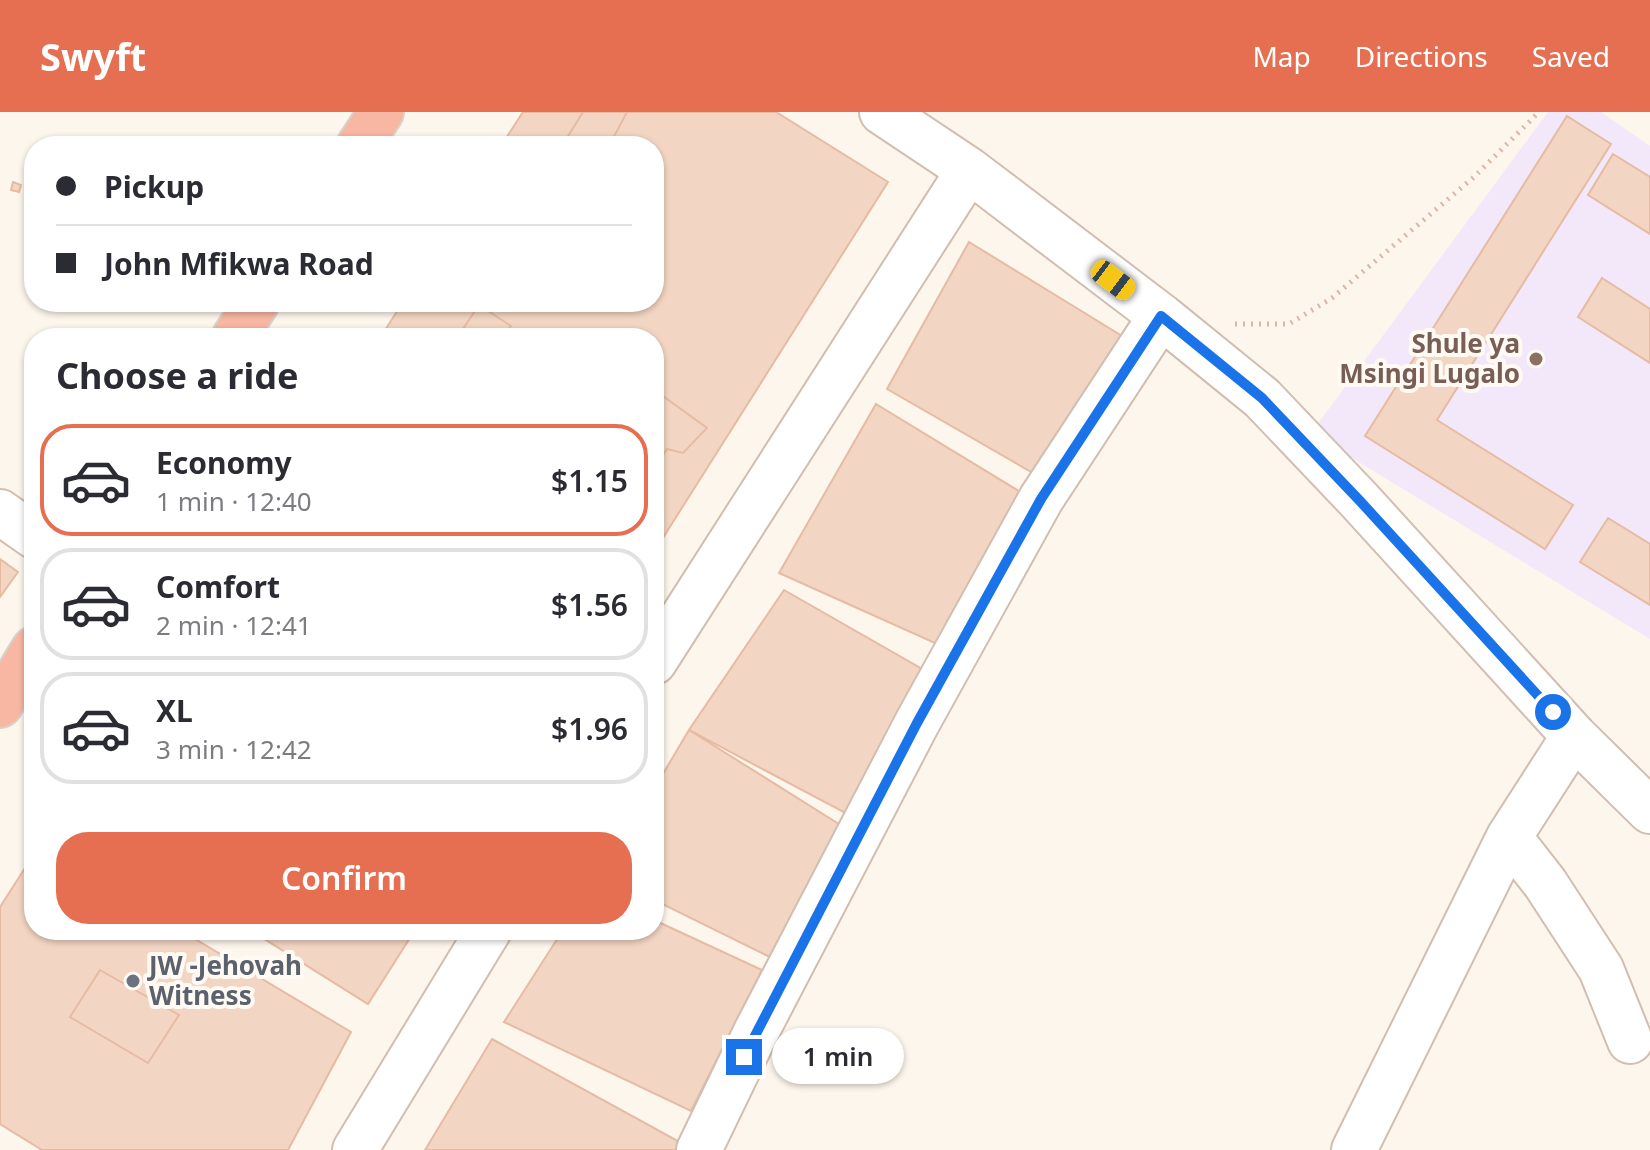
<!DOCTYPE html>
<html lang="en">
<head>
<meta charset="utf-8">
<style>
  body { margin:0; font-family:"Noto Sans",sans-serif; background:#f7f7f7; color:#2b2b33; height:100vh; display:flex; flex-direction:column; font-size:30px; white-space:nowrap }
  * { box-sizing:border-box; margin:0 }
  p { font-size:26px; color:#7c7c81 }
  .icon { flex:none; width:44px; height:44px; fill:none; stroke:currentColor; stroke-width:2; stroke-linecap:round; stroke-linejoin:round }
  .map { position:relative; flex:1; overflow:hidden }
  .drawer { position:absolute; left:24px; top:216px; width:640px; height:612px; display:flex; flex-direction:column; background:#fff; border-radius:32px; box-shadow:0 2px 6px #0004 }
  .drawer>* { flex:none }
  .guide { position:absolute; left:24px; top:24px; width:640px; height:176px; border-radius:32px; box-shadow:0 2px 6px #0004; display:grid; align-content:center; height:176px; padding:0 32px; background:#fff }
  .end { position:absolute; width:36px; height:36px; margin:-18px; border:10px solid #1a73e8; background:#fff; box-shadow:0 0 0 4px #fff }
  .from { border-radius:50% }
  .bubble { position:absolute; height:56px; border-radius:28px; background:#fff; box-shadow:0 2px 6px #0004; font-size:26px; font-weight:600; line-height:56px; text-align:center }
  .car { position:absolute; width:24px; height:48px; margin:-24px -12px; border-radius:10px; box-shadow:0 0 6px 2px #0007; background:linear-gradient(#f5c518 24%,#345 0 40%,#f5c518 0 76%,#345 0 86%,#f5c518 0) }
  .guide b { display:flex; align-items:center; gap:28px; height:76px; font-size:30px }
  .guide b+b { border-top:2px solid #e1e1e2 }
  .guide i { width:20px; height:20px; background:#2b2b33 }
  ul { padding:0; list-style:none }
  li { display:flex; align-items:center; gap:24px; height:112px; margin:0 16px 12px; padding:0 16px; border:4px solid #e1e1e2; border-radius:32px }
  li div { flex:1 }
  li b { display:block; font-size:30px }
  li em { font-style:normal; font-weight:600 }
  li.current { border-color:#e76f51 }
  li>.icon { width:72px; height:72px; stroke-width:1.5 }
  h2 { padding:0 32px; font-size:36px; line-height:96px }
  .button { display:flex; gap:16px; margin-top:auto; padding:16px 32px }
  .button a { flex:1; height:92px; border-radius:32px; background:#e76f51; color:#fff; font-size:32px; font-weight:600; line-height:92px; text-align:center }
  header { display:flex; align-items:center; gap:48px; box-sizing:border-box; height:112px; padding:0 40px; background:#e76f51; color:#fff }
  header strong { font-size:38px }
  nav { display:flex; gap:44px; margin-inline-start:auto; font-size:28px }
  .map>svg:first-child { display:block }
  .education { fill:#f3e8fa }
  .building { fill:#f3d5c3; stroke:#e6bba3; stroke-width:2 }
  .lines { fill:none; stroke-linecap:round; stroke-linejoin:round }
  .minor-casing { stroke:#d1beb0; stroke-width:48 }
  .highway-casing { stroke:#dad1cd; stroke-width:48 }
  .path { stroke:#d9b8a5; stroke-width:5; stroke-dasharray:2 6; stroke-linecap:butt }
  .minor { stroke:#fff; stroke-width:44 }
  .highway { stroke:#f7b7a3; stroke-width:44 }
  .route { stroke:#1a73e8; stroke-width:10 }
  .education-dot { fill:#8d6e63; stroke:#fffaf3; stroke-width:3 }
  .worship-dot { fill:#6b7280; stroke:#fffaf3; stroke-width:3 }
  .labels { text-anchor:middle; stroke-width:8; stroke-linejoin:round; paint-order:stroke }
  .education-label { font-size:26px; font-weight:bold; fill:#785e54; stroke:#fffaf3; text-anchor:end }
  .worship-label { font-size:26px; font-weight:bold; fill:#5b616d; stroke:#fffaf3; text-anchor:start }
</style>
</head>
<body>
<header>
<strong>Swyft</strong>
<nav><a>Map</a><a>Directions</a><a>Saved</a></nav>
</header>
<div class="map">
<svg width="1650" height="1038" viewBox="0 0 1650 1038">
  <rect width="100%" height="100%" fill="#fdf6ec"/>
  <path class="education" d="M 1548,0 L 1601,0 L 1650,34 L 1650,527 L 1311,321 Z"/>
  <path class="building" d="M 523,0 L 776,0 L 888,70 L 654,440 L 654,226 L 380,226 L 403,190 L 654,190 L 654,34 L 501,34 Z
    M 583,0 L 627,0 L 609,34 L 562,34 Z
    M 1567,4 L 1611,32 L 1437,308 L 1573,393 L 1545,437 L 1365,324 Z
    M 1613,42 L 1650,65 L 1650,122 L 1588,83 Z
    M 13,70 L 21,73 L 19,80 L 11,78 Z
    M 969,130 L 1127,227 L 1045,368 L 887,277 Z
    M 1602,166 L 1650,197 L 1650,251 L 1578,205 Z
    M 479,193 L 511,214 L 503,226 L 457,226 Z
    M 656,279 L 707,316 L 683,341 L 667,337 L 654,357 Z
    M 876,292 L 1027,384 L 946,536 L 779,461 Z
    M 1608,406 L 1650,432 L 1650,493 L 1580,450 Z
    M 0,447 L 18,460 L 0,485 Z
    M 784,478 L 929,561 L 851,704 L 689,618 Z
    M 689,618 L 850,719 L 780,850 L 654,788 L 654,677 Z
    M 34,742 L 34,818 L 180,818 L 351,920 L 288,1038 L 42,1038 L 0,1012 L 0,795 Z
    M 654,808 L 762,858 L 691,999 L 504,910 L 563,818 L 654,818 Z
    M 250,818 L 415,818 L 368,892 Z
    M 100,858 L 179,903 L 148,951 L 70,905 Z
    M 492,927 L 685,1033 L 683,1038 L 425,1038 Z"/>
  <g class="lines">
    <defs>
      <path id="minor" d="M 882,0 L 969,58 L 1161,204 L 1262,286 L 1360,389 L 1574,624 L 1650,699
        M 0,400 L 34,424
        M 654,550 L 969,58
        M 1509,725 L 1545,771 L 1601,857 L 1630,929
        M 355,1038 L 489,818
        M 699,1038 L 755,922 L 917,611 L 1041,387 L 1161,204
        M 1354,1038 L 1509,725 L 1574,624"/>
      <path id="highway" d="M 359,34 L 381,0
        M 234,226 L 257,190
        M 0,593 L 34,537"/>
    </defs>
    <use href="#minor" class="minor-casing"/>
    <use href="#highway" class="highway-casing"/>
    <path class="path" d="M 1235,212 L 1289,212 L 1332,186 L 1474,65 L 1539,0"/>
    <use href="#minor" class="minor"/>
    <use href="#highway" class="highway"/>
  </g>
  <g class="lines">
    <path class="route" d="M 744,945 L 917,611 L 1041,387 L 1161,204 L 1262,286 L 1360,389 L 1553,600"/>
  </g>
  <circle class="education-dot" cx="1536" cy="247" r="8"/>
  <circle class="worship-dot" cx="133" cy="869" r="8"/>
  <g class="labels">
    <g class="education-label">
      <text x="1520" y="241">Shule ya<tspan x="1520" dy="30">Msingi Lugalo</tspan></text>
    </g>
    <g class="worship-label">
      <text x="149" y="863">JW -Jehovah<tspan x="149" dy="30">Witness</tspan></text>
    </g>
  </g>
</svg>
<i class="end from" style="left:1553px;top:600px"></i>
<i class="end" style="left:744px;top:945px"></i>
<div class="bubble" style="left:772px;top:916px;width:132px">1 min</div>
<i class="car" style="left:1113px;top:168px;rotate:127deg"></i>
<div class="guide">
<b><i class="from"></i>Pickup</b>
<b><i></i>John Mfikwa Road</b>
</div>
<section class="drawer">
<h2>Choose a ride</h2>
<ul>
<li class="current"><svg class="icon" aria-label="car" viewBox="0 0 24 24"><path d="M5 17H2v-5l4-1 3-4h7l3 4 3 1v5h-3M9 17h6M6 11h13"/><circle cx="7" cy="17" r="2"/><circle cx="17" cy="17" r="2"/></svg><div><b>Economy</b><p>1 min · 12:40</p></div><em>$1.15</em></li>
<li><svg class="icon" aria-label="car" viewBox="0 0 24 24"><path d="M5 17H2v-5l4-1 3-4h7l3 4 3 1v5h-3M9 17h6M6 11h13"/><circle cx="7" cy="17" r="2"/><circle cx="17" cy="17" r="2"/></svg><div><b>Comfort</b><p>2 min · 12:41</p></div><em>$1.56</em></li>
<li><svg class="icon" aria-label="car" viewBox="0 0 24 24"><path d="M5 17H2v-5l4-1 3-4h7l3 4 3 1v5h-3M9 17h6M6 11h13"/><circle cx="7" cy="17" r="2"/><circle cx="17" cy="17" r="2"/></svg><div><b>XL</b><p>3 min · 12:42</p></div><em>$1.96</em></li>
</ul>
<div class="button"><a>Confirm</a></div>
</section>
</div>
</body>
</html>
